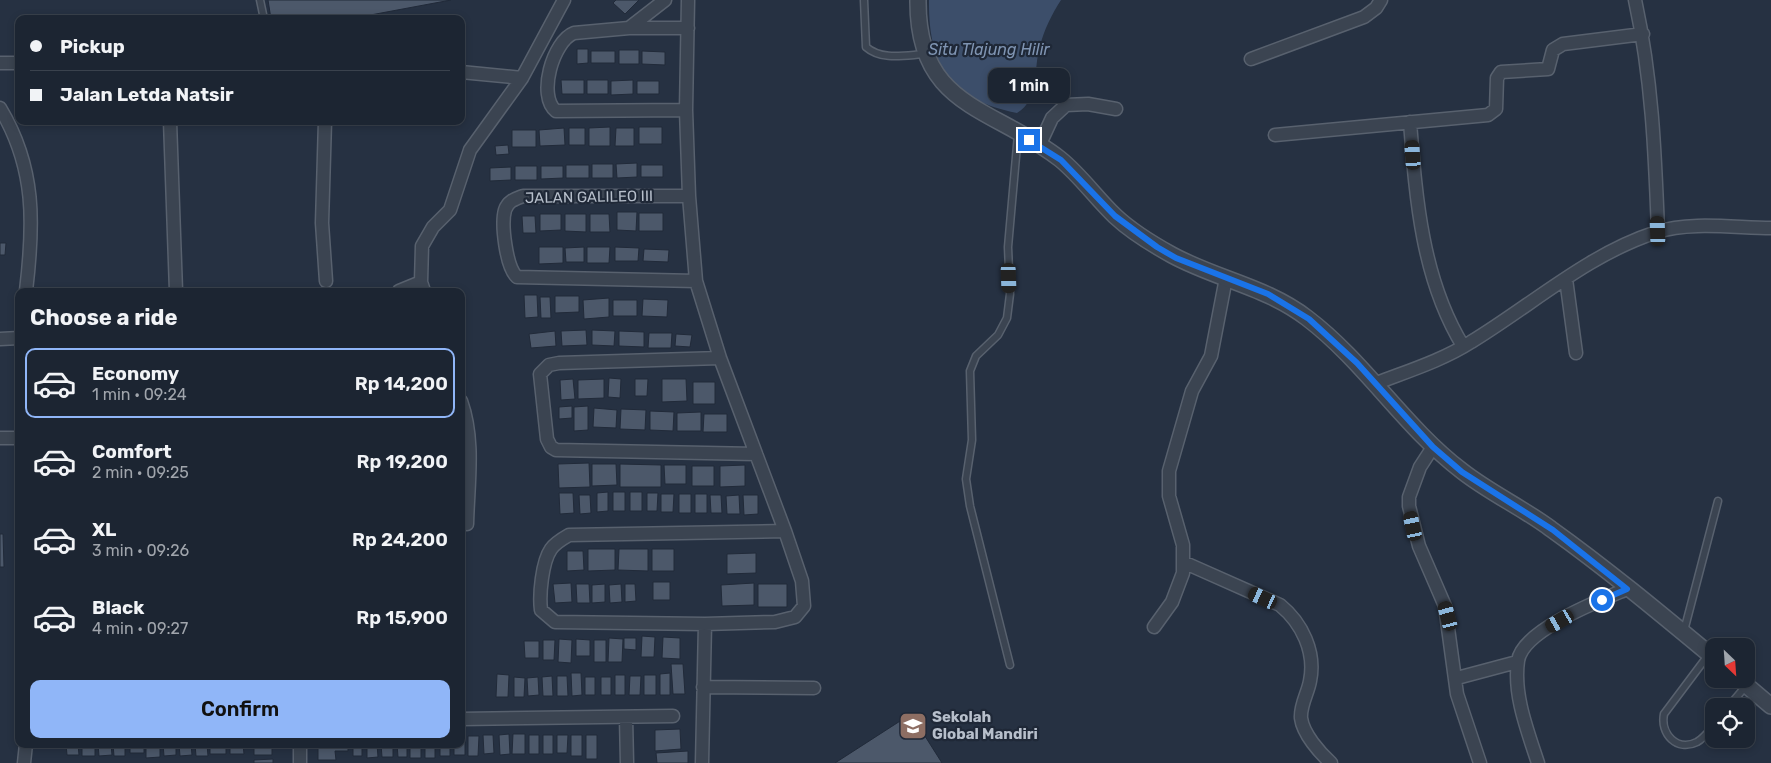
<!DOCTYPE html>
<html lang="en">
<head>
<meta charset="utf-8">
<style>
  body { margin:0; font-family:Rubik,sans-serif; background:#252d3a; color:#f1f3f6; height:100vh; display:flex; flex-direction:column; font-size:19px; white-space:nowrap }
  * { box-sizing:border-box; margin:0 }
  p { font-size:16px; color:#a0a5ac }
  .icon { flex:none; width:28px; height:28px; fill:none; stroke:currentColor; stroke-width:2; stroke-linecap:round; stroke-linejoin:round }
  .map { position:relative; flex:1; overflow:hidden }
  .sheet { position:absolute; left:15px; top:288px; width:450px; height:460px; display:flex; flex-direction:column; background:#1c2532; border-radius:10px; box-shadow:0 2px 8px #0003,0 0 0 1px #3a424d }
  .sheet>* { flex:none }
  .top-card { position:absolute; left:15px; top:15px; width:450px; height:110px; border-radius:10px; box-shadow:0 2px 8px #0003,0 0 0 1px #3a424d; display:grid; align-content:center; height:110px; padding:0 15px; background:#1c2532 }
  .needle { width:32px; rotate:155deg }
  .fabs { position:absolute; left:1705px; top:638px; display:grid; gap:10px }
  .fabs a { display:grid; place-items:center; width:50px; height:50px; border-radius:10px; background:#1c2532; box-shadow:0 2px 8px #0003,0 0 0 1px #3a424d; font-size:25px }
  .end { position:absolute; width:22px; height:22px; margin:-11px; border:6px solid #1a73e8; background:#fff; box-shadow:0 0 0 2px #fff }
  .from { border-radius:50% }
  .bubble { position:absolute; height:35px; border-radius:10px; background:#1c2532; box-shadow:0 2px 8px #0003,0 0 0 1px #3a424d; font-size:16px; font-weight:600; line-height:35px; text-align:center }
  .car { position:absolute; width:15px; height:30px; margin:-15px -8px; border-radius:6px; box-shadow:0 0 4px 1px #0007; background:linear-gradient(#222 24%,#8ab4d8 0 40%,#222 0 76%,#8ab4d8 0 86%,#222 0) }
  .top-card b { display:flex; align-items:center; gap:18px; height:48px; font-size:19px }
  .top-card b+b { border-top:1px solid #3a424d }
  .top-card i { width:12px; height:12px; background:#f1f3f6 }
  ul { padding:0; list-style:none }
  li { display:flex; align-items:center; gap:15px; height:70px; margin:0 10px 8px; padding:0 5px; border:2px solid transparent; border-radius:10px }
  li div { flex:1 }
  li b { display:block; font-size:19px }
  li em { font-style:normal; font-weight:600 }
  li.selected { border-color:#90b6f8 }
  li>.icon { width:45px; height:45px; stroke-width:1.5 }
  h2 { padding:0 15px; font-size:22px; line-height:60px }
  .button { display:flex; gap:10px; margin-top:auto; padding:10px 15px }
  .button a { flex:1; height:58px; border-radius:10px; background:#90b6f8; color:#111; font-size:20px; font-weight:600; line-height:58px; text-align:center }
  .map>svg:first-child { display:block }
  .water { fill:#3c4e6a }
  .building { fill:#4c586a; stroke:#212a39 }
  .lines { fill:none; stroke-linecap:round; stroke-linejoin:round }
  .service-casing { stroke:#58616e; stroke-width:9 }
  .minor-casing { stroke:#58616e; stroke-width:15 }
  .tertiary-casing { stroke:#58616e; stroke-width:18 }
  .service { stroke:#3b4451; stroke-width:6 }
  .minor { stroke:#3b4451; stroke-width:12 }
  .tertiary { stroke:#3b4451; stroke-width:15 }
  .route { stroke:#1a73e8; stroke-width:6 }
  .labels { text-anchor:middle; stroke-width:4.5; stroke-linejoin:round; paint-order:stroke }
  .street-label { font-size:15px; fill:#b7bfcb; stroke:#1f2837 }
  .poi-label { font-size:15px; font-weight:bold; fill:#b7bfcb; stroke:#1f2837; text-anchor:start }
  .water-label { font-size:16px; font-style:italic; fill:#7f94b2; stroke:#1f2837 }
</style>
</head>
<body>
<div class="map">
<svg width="1771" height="763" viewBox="0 0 1771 763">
  <rect width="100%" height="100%" fill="#263142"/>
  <path class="water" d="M 929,0 L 1061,0 C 1052,14 1044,30 1040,46 C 1033,68 1040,100 1017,113 C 951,100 928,65 929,0 Z"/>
  <path class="building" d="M 268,0 L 451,0 L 349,19 L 271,19 Z
    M 616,0 L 639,0 L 625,14 L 613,3 Z
    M 577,49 L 588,49 L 588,63 L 577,64 Z
    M 619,50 L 639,50 L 639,64 L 619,64 Z
    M 591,51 L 615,51 L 615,63 L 591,63 Z
    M 642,51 L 665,52 L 665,65 L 642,64 Z
    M 561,80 L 584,80 L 584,94 L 562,94 Z
    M 587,80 L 608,80 L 608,94 L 587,94 Z
    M 633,80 L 633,94 L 611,95 L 611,81 Z
    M 637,81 L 659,81 L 659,94 L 637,94 Z
    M 610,127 L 610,146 L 589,146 L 589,128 Z
    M 639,127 L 662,127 L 662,144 L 639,144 Z
    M 564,128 L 565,145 L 540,146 L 539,130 Z
    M 569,128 L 585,128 L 585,145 L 569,145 Z
    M 616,128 L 634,128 L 634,146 L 615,146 Z
    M 512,130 L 536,130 L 536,147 L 512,147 Z
    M 508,145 L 509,154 L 496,155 L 495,146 Z
    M 637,163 L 637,177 L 617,178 L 616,164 Z
    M 592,164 L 613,164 L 613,178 L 592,178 Z
    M 566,165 L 589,165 L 589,178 L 566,178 Z
    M 641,165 L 663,165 L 663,177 L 641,177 Z
    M 515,166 L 537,166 L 537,180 L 515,180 Z
    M 541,166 L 563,166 L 563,178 L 541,179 Z
    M 511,167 L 511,180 L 490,181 L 490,168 Z
    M 617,212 L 637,212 L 636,231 L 617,230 Z
    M 639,213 L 663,213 L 663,231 L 639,231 Z
    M 540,214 L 561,214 L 561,230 L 540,231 Z
    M 565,214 L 586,214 L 586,232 L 565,231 Z
    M 590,214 L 609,214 L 610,232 L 590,232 Z
    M 522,216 L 535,216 L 536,233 L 523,233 Z
    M 0,243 L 6,243 L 5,255 L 0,255 Z
    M 539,247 L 563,247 L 563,263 L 539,264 Z
    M 584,247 L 584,262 L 566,262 L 565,248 Z
    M 587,247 L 610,247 L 609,263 L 587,263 Z
    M 615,247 L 639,248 L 638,261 L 615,261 Z
    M 644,249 L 669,250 L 668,262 L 643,261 Z
    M 524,295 L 537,295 L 538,317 L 525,318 Z
    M 555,296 L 579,296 L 579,312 L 555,313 Z
    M 540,297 L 550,297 L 551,318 L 541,318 Z
    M 609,298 L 609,317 L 584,319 L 583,300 Z
    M 643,299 L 668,300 L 667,317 L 642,316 Z
    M 613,300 L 637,300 L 637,316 L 613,316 Z
    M 586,330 L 587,345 L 562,346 L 561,331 Z
    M 592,330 L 615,331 L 614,346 L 592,345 Z
    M 555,331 L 556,346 L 531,348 L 529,334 Z
    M 619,331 L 644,332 L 644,347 L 619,346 Z
    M 649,333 L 672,333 L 671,348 L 648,348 Z
    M 676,334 L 692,335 L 690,347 L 675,346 Z
    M 609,378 L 621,379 L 620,398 L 608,397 Z
    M 573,379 L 575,399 L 561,400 L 560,380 Z
    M 604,379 L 604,398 L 578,399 L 578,380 Z
    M 635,379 L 648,379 L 647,396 L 635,396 Z
    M 662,379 L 686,379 L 687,401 L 662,402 Z
    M 693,382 L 715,382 L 715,404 L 693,404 Z
    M 572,406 L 572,418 L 559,419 L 559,407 Z
    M 588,406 L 588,430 L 574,431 L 574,407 Z
    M 594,408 L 617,410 L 616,428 L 593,427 Z
    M 621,409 L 646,410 L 645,430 L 620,429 Z
    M 650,411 L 674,412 L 673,431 L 650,430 Z
    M 701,412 L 701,431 L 677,431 L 677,413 Z
    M 704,414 L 727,414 L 727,432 L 703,432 Z
    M 589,463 L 590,487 L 559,488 L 558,464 Z
    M 592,464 L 616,464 L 617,485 L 592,486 Z
    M 620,464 L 661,465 L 661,487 L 620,487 Z
    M 664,465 L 686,465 L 686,484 L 665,484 Z
    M 745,465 L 745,486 L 720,487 L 720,466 Z
    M 692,466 L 714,466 L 714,486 L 692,486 Z
    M 608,492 L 608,511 L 597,512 L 597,493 Z
    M 613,492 L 625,492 L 625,511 L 613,511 Z
    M 630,492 L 642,492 L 642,511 L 630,511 Z
    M 559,493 L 573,493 L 574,513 L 560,514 Z
    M 647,493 L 658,493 L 657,511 L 647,511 Z
    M 661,494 L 674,494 L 673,512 L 661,512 Z
    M 679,494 L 691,494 L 691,513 L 679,513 Z
    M 695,494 L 707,494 L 707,513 L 695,513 Z
    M 579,495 L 590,495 L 591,513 L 580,514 Z
    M 710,495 L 721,495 L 722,513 L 711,513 Z
    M 739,495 L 740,514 L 727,514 L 726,496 Z
    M 743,495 L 758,495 L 758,514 L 744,515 Z
    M 0,534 L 3,534 L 4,567 L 0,567 Z
    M 588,549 L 615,549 L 615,570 L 588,571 Z
    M 619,549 L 648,549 L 648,571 L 618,570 Z
    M 652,549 L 674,549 L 674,571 L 652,571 Z
    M 567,551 L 583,551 L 584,570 L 567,571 Z
    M 756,553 L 756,573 L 727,574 L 727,554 Z
    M 653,582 L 670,582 L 670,600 L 653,600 Z
    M 571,583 L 572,602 L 555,603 L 553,584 Z
    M 754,583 L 754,605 L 722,606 L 721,585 Z
    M 576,584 L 589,584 L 590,603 L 577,603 Z
    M 605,584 L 605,602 L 592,603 L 592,585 Z
    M 621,584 L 622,602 L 610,603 L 609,585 Z
    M 625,584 L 635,584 L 636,601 L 625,602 Z
    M 758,584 L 787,584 L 787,607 L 758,607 Z
    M 642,636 L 655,637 L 654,657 L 641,657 Z
    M 663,637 L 680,638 L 680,659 L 662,658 Z
    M 609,638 L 623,639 L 622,662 L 608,662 Z
    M 624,638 L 636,638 L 636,650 L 624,649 Z
    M 559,639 L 572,640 L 571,663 L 558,662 Z
    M 576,639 L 590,640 L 590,656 L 576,656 Z
    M 543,640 L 555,640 L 554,660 L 543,660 Z
    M 594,640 L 606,640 L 606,662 L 594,662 Z
    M 524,641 L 539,641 L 539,658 L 525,658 Z
    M 671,664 L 683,664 L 685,694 L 673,694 Z
    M 571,673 L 581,673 L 582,695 L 572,696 Z
    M 670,673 L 670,695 L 660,695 L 660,674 Z
    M 497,674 L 509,675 L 508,697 L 496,697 Z
    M 615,675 L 625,675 L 625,695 L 615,695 Z
    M 644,675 L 656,675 L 656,695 L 644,695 Z
    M 552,676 L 553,696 L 543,696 L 542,677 Z
    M 557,676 L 567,676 L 568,696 L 557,696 Z
    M 630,676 L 641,676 L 640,695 L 629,695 Z
    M 514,677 L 525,678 L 524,697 L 514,697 Z
    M 538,677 L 539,695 L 528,696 L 527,678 Z
    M 585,677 L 595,677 L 595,695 L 585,695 Z
    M 601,677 L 611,677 L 611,695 L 601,695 Z
    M 911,714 L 942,763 L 835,763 Z
    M 680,729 L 681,749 L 655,751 L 655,730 Z
    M 509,734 L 510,754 L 500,755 L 499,735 Z
    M 513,734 L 525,734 L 525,754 L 512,754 Z
    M 483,735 L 493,735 L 494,753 L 484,754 Z
    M 529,735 L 539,735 L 539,754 L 529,754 Z
    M 543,735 L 553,735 L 553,754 L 543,754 Z
    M 557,735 L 568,735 L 567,753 L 557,753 Z
    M 571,735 L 582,735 L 582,756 L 571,756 Z
    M 586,735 L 597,735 L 597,759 L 586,759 Z
    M 461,736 L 465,736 L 465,755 L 454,755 L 454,744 L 461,744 Z
    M 468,736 L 479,736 L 478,756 L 468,756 Z
    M 66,744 L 78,744 L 79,755 L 67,755 Z
    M 82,744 L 95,744 L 95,756 L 82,756 Z
    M 98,744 L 111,744 L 112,755 L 99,756 Z
    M 113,744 L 125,744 L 125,756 L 114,756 Z
    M 130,744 L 144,744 L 144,753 L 130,753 Z
    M 146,744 L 160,744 L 160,757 L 146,758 Z
    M 163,744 L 176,744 L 176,755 L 164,756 Z
    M 179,744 L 191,744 L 192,755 L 180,756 Z
    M 195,744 L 207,744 L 208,756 L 196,756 Z
    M 210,744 L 226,744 L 226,754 L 210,754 Z
    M 230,744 L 243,744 L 244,754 L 230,754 Z
    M 254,744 L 272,744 L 272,755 L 254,755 Z
    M 318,744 L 348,744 L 348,751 L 335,751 L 336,760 L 318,760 Z
    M 353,744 L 362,744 L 362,756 L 353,756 Z
    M 367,744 L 377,744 L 378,757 L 367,758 Z
    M 381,744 L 393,744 L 393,757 L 382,757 Z
    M 397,744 L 407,744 L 407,757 L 398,757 Z
    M 410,744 L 421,744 L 421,758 L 410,758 Z
    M 425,744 L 435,744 L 435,758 L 425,758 Z
    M 440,744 L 450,744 L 450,756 L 440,756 Z
    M 688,751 L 688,763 L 657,763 L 656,753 Z
    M 273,759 L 273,763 L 254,763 L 254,760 Z"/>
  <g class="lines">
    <defs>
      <path id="service" d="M 260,0 L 264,19
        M 864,0 L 866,47 C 882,61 906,55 926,54
        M 1684,631 L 1718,501
        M 1709,654 L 1664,714 C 1660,734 1677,752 1697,742 C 1704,738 1709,731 1714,725
        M 1010,665 L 970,506 L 966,479 L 972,440 L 970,371 L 976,356 L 998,335 L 1007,318 L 1010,294 L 1008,247 L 1018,134
        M 1729,706 L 1746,686"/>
      <path id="minor" d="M 688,0 L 686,110 L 689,196 L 696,281 L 720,358 L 785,531 L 802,581 L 804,606 L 795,617 L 775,622 L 705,624 L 555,622 L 541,610 C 539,595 542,562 551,549 C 555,543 562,539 569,535 L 785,531
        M 1635,0 C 1652,78 1655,152 1658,231
        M 629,28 L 665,0
        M 1251,59 L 1364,17 L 1376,8 L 1381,0
        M 0,63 L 19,63
        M 461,72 L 522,78
        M 0,108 C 36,168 34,224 26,291
        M 686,110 L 556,111 C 537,96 553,41 574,33 L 629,28 L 688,28
        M 170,121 L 176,291
        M 325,121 L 322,223 L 326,281
        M 1410,122 C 1416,199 1422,279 1463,346
        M 1275,135 L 1488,115 L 1496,109 L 1497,78 L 1501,72 L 1548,69 L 1553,50 L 1563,44 L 1643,34
        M 1039,146 L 1052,118 L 1066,105 L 1088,104 L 1116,109
        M 689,196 L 523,196 C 515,199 508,201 505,210 C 501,224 506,267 517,277 L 696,281
        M 1566,279 L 1576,353
        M 399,291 L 421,282
        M 424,291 L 421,282 L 422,246 L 433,227 L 450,210 L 470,150 L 522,78 L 564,0
        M 0,339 L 19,338
        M 720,358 L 559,363 L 549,365 L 540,374 L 547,439 L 551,447 L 556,450 L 756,454
        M 1377,383 C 1408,371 1443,360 1471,342 C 1532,305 1588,254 1657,232 C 1690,221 1737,228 1771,228
        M 461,401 C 475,440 468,483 467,524
        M 0,438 L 19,438
        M 1433,447 L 1420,467 L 1409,497 L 1409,506 L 1419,546 L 1445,606 L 1457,694 L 1480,763
        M 1183,562 L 1280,605 C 1302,623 1316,652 1310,681 C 1308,693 1300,705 1301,718 C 1303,734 1320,753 1331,763
        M 1154,627 L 1172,602 L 1183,573 L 1183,545 L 1169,496 L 1169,471 L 1192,391 L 1211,356 L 1226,278
        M 1457,678 L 1517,662
        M 703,687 L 814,688
        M 626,717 L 627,763
        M 461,719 L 673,716
        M 24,763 L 26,744
        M 300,763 L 300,744
        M 702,763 L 705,624
        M 1538,763 C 1528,732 1513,695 1518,661 C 1522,630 1601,600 1627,589"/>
      <path id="tertiary" d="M 918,0 C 917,108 992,106 1060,159 C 1081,176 1096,198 1115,216 C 1132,232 1152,244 1172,255 C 1216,279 1267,287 1307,318 C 1365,362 1404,427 1462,471 C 1490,493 1523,508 1551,529 C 1607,569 1661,614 1714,658
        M 1739,679 L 1771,706"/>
    </defs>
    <use href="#service" class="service-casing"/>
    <use href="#minor" class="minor-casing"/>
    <use href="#tertiary" class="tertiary-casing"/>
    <use href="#service" class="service"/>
    <use href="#minor" class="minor"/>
    <use href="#tertiary" class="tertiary"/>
  </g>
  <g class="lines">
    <path class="route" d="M 1029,140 L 1061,160 L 1115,216 L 1157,247 L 1176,258 L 1268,294 L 1309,319 L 1357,363 L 1433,447 L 1462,472 L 1553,530 L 1627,589 L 1602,600"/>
  </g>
  <defs>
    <symbol id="school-square" viewBox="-11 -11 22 22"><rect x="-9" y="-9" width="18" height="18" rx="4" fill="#8d6e63" stroke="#1f2837"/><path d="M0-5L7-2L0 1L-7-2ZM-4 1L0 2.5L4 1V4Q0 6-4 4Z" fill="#fff"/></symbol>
  </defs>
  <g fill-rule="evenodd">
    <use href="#school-square" x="897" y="710" width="32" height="32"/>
  </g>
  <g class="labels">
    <g class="street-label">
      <text transform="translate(589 197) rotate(-1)" y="5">JALAN GALILEO III</text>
    </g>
    <g class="poi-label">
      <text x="932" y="722">Sekolah<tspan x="932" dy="17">Global Mandiri</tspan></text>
    </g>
    <g class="water-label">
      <text x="989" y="55">Situ Tlajung Hilir</text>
    </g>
  </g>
</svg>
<div class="fabs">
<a><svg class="needle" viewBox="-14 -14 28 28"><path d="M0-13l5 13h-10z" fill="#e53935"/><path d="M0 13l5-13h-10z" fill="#a0a5ac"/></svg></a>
<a><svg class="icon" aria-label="locate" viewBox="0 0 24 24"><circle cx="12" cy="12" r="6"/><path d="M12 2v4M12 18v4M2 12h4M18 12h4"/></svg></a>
</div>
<i class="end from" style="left:1602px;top:600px"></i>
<i class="end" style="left:1029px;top:140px"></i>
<div class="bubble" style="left:988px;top:68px;width:82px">1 min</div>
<i class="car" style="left:1413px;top:155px;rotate:356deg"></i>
<i class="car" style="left:1658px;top:231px;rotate:358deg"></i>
<i class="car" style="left:1009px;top:278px;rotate:178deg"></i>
<i class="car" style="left:1413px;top:526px;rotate:348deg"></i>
<i class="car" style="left:1263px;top:598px;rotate:295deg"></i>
<i class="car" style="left:1448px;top:616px;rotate:345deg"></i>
<i class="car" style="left:1560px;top:621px;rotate:240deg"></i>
<div class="top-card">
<b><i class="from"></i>Pickup</b>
<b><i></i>Jalan Letda Natsir</b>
</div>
<section class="sheet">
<h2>Choose a ride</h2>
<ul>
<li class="selected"><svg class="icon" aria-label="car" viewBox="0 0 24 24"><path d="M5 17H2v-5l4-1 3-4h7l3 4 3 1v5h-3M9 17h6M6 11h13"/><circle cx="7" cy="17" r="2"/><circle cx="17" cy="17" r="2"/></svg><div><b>Economy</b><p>1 min · 09:24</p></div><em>Rp 14,200</em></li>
<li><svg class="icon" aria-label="car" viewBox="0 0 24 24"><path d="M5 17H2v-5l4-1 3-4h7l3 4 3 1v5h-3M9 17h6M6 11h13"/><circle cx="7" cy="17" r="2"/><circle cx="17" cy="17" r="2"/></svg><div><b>Comfort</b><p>2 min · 09:25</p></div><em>Rp 19,200</em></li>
<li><svg class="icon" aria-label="car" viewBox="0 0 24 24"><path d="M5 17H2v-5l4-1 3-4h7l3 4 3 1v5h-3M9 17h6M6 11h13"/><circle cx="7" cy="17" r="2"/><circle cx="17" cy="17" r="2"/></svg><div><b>XL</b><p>3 min · 09:26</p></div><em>Rp 24,200</em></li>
<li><svg class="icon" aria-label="car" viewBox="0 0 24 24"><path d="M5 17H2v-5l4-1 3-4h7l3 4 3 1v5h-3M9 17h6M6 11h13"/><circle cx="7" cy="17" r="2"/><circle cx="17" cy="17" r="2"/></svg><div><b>Black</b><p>4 min · 09:27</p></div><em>Rp 15,900</em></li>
</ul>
<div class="button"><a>Confirm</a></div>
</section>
</div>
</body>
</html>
